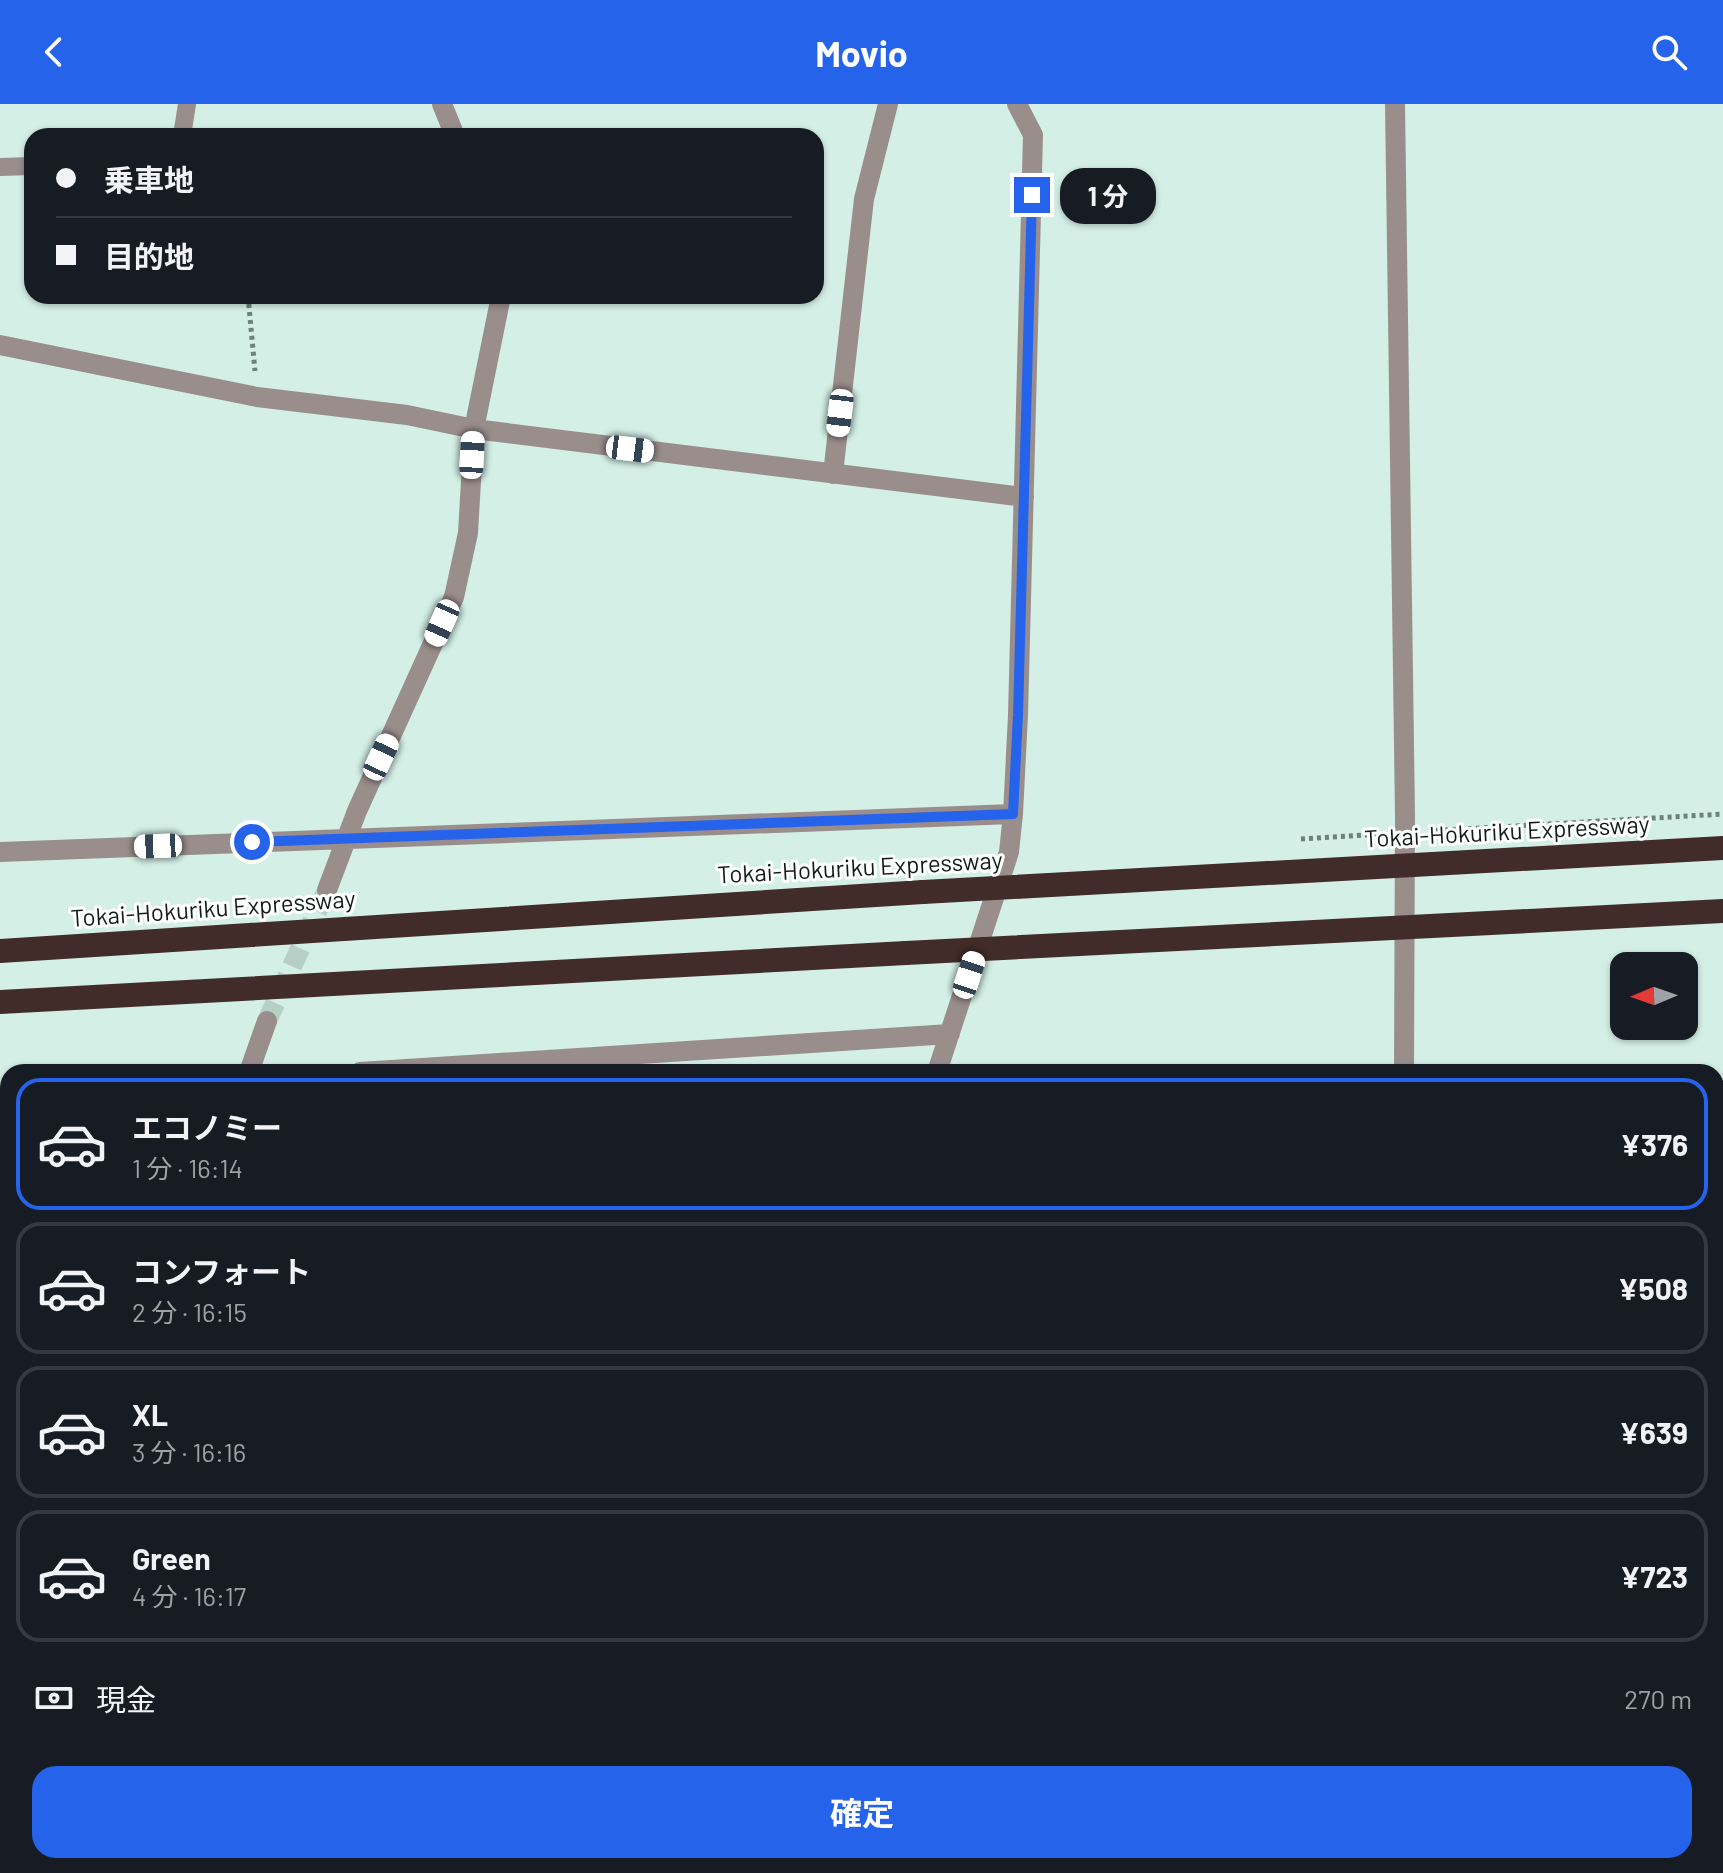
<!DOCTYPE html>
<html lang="ja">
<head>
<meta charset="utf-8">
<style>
  body { margin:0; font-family:Barlow,"Noto Sans JP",sans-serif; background:#20242c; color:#f1f3f6; height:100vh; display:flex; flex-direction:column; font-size:30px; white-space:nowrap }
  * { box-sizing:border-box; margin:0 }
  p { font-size:26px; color:#9ea1a6 }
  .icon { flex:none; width:44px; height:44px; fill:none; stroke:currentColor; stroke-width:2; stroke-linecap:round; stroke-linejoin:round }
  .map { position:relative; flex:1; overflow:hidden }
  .side { position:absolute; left:0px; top:960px; width:1724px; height:810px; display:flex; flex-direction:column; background:#171b24; border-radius:24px 24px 0 0; box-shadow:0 2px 6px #0004 }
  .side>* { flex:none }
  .guide { position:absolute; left:24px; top:24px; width:800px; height:176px; border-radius:24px; box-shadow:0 2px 6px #0004; display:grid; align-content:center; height:176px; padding:0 32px; background:#171b24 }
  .needle { width:52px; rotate:268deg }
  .buttons { position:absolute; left:1610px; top:848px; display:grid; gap:16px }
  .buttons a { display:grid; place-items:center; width:88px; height:88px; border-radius:16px; background:#171b24; box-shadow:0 2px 6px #0004; font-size:40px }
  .end { position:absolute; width:36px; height:36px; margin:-18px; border:10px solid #2563eb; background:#fff; box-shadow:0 0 0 4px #fff }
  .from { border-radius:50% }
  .bubble { position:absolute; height:56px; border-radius:24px; background:#171b24; box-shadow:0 2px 6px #0004; font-size:26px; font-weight:700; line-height:56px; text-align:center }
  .car { position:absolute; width:24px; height:48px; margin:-24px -12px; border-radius:10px; box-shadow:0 0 6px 2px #0007; background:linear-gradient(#fff 24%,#345 0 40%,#fff 0 76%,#345 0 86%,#fff 0) }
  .guide b { display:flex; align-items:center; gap:28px; height:76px; font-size:30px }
  .guide b+b { border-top:2px solid #363941 }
  .guide i { width:20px; height:20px; background:#f1f3f6 }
  ul { padding:14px 0 0; list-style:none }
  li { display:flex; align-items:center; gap:24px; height:132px; margin:0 16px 12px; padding:0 16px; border:4px solid #363941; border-radius:24px }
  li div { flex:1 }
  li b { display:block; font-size:30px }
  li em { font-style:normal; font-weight:700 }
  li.current { border-color:#2563eb }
  li>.icon { width:72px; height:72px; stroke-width:1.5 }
  .pay { display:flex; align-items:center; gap:20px; height:88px; padding:0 32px; font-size:30px }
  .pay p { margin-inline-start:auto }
  .primary-button { display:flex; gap:16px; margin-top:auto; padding:16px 32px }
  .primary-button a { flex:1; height:92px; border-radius:24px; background:#2563eb; color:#fff; font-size:32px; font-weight:700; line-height:92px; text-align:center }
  header { display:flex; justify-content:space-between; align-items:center; height:104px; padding:0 32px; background:#2563eb; color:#fff; font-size:36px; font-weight:700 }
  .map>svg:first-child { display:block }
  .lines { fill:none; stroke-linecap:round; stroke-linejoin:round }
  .minor-tunnel { stroke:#b7d0c7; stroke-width:20; stroke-dasharray:20 10; stroke-linecap:butt }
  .path { stroke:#6e817a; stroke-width:5; stroke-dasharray:4 4; stroke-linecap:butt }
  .service { stroke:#9a8e8d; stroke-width:18 }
  .minor { stroke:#9a8e8d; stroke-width:20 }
  .motorway { stroke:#422c2a; stroke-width:24 }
  .motorway-bridge { stroke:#422c2a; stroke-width:24 }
  .route { stroke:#2563eb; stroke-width:10 }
  .labels { text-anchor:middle; stroke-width:6; stroke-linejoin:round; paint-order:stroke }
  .street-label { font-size:24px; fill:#111c18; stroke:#fff }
</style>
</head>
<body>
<header><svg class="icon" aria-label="back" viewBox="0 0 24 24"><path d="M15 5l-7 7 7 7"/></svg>Movio<svg class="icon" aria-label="search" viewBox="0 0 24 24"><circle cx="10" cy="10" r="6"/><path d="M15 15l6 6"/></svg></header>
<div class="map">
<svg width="1723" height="1769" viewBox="0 0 1723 1769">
  <rect width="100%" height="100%" fill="#d4f0e6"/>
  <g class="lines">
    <path class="minor-tunnel" d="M 267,917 L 327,786"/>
    <path class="path" d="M 248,192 L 255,267
      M 1428,727 L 1723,710
      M 1301,735 L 1379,730
      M 0,1323 L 8,1328
      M 274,1762 L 274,1769
      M 1702,1762 L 1702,1769"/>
    <path class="service" d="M 182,32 L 187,0
      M 0,63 L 32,62"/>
    <path class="minor" d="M 442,0 L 455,32
      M 1395,0 L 1405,712 L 1404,968
      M 0,241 L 257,293 L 407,311 L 474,325 L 1024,393
      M 833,370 L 864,95 L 888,0
      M 0,748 L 1013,710
      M 327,786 L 357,707 L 454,493 L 468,429 L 474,325 L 501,192
      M 249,968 L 267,917
      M 360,968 L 950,930
      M 937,968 L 1009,748 L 1013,710 L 1018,611 L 1033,31 L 1017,0
      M 0,992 L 8,992
      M 1716,1661 L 1723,1661
      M 899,1762 L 902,1769
      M 12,1769 L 12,1762
      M 1401,1769 L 1401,1762"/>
    <path class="motorway" d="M 0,847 L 923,788
      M 0,898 L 906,849"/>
    <path class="motorway-bridge" d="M 923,788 L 1723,744
      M 906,849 L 1723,807"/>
  </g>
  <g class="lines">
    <path class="route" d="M 252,738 L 1013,710 L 1018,611 L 1032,91"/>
  </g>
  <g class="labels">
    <g class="street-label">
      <text transform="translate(1507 728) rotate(-3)" y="8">Tokai-Hokuriku Expressway</text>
      <text transform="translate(860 764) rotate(-3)" y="8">Tokai-Hokuriku Expressway</text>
      <text transform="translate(213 805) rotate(-4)" y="8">Tokai-Hokuriku Expressway</text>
    </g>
  </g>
</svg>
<div class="buttons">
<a><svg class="needle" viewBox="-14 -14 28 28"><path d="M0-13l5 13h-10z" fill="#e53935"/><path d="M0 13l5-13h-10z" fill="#9ea1a6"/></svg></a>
</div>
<i class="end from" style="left:252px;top:738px"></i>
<i class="end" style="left:1032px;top:91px"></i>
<div class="bubble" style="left:1060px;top:64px;width:96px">1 分</div>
<i class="car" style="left:840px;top:309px;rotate:187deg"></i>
<i class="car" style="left:630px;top:345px;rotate:97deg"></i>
<i class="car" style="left:472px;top:351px;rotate:3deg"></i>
<i class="car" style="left:442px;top:519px;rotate:204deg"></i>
<i class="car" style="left:381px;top:653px;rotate:25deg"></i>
<i class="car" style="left:158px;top:742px;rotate:268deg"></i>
<i class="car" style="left:969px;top:871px;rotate:18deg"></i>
<div class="guide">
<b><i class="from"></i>乗車地</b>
<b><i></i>目的地</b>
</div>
<section class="side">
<ul>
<li class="current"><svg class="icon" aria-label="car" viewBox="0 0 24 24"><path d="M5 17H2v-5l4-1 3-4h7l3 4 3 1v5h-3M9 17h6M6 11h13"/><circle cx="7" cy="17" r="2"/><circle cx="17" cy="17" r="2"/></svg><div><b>エコノミー</b><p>1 分 · 16:14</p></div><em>¥376</em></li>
<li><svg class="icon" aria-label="car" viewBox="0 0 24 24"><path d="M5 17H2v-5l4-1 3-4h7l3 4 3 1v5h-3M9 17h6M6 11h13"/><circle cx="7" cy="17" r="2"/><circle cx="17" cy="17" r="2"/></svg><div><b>コンフォート</b><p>2 分 · 16:15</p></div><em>¥508</em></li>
<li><svg class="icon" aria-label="car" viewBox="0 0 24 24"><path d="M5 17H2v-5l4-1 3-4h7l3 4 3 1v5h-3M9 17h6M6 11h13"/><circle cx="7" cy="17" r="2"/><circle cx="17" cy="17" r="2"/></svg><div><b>XL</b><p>3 分 · 16:16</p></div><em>¥639</em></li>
<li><svg class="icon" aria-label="car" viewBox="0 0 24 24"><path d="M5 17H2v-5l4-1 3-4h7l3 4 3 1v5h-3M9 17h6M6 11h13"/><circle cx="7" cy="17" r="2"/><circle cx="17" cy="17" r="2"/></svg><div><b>Green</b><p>4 分 · 16:17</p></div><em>¥723</em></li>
</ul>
<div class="pay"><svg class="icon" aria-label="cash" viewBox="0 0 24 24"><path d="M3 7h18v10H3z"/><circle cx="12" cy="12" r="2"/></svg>現金<p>270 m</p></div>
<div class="primary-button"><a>確定</a></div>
</section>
</div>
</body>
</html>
